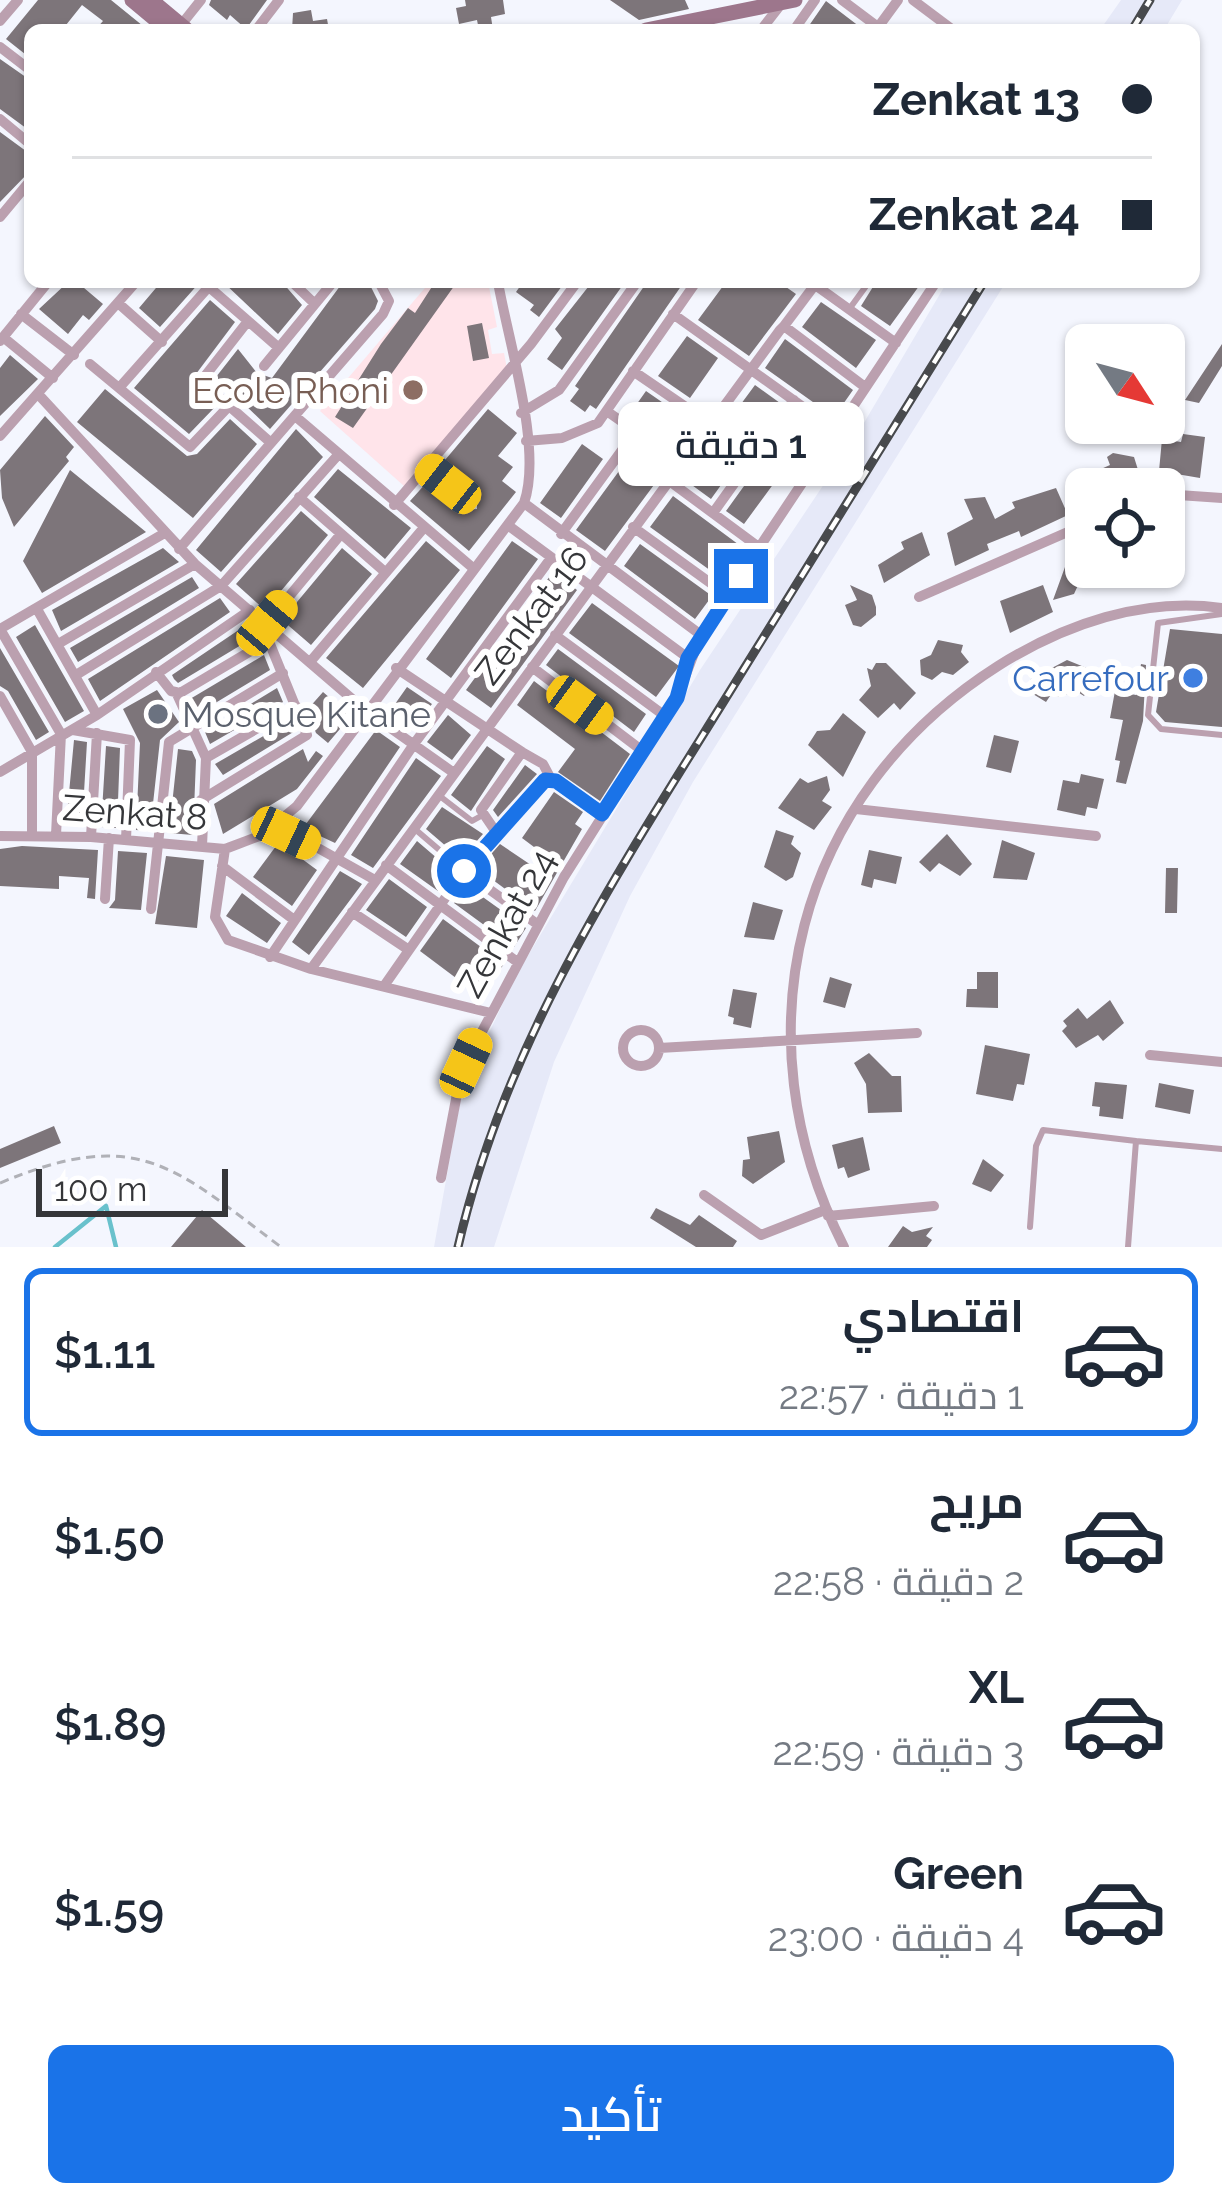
<!DOCTYPE html>
<html lang="ar">
<head>
<meta charset="utf-8">
<style>
  body { margin:0; font-family:Raleway,Cairo,sans-serif; background:#f2f2f3; color:#1f2937; direction:rtl; height:100vh; display:flex; flex-direction:column; font-size:45px; white-space:nowrap }
  * { box-sizing:border-box; margin:0 }
  p { font-size:39px; color:#747a83 }
  .icon { flex:none; width:66px; height:66px; fill:none; stroke:currentColor; stroke-width:2; stroke-linecap:round; stroke-linejoin:round }
  .map { position:relative; height:1247px; overflow:hidden; direction:ltr }
  .details { display:flex; flex-direction:column; background:#fff; flex:1 }
  .details>* { flex:none }
  .banner { position:absolute; left:24px; top:24px; width:1176px; height:264px; border-radius:18px; box-shadow:0 3px 9px #0004; direction:rtl; display:grid; align-content:center; height:264px; padding:0 48px; background:#fff }
  .needle { width:78px; rotate:126deg }
  .tools { position:absolute; left:1065px; top:324px; display:grid; gap:24px }
  .tools a { display:grid; place-items:center; width:120px; height:120px; border-radius:18px; background:#fff; box-shadow:0 3px 9px #0004; font-size:60px }
  .scale { position:absolute; left:36px; bottom:30px; width:192px; box-sizing:border-box; padding-left:12px; border:6px solid #353639; border-top:0; font-size:33px; line-height:42px; white-space:nowrap; color:#353639; -webkit-text-stroke:9px #fff; paint-order:stroke }
  .end { position:absolute; width:54px; height:54px; margin:-27px; border:15px solid #1a73e8; background:#fff; box-shadow:0 0 0 6px #fff }
  .from { border-radius:50% }
  .bubble { position:absolute; height:84px; border-radius:18px; background:#fff; box-shadow:0 3px 9px #0004; font-size:39px; font-weight:600; line-height:84px; text-align:center; direction:rtl }
  .car { position:absolute; width:36px; height:72px; margin:-36px -18px; border-radius:15px; box-shadow:0 0 9px 3px #0007; background:linear-gradient(#f5c518 24%,#345 0 40%,#f5c518 0 76%,#345 0 86%,#f5c518 0) }
  .banner b { display:flex; align-items:center; gap:42px; height:114px; font-size:45px }
  .banner b+b { border-top:3px solid #e0e1e3 }
  .banner i { width:30px; height:30px; background:#1f2937 }
  ul { padding:21px 0 0; list-style:none }
  li { display:flex; align-items:center; gap:36px; height:168px; margin:0 24px 18px; padding:0 24px; border:6px solid transparent; border-radius:18px }
  li div { flex:1 }
  li b { display:block; font-size:45px }
  li em { font-style:normal; font-weight:600 }
  li.active { border-color:#1a73e8 }
  li>.icon { width:108px; height:108px; stroke-width:1.5 }
  .primary-button { display:flex; gap:24px; margin-top:auto; padding:24px 48px }
  .primary-button a { flex:1; height:138px; border-radius:18px; background:#1a73e8; color:#fff; font-size:48px; font-weight:600; line-height:138px; text-align:center }
  .map>svg:first-child { display:block }
  .built { fill:#e6e9f8 }
  .education { fill:#ffe4ea }
  .lines { fill:none; stroke-linecap:round; stroke-linejoin:round }
  .stream { stroke:#69c1cc; stroke-width:4.5 }
  .building { fill:#7d757a }
  .path { stroke:#b0b1b7; stroke-width:3; stroke-dasharray:9 6; stroke-linecap:butt }
  .lane { stroke:#bba0af; stroke-width:6 }
  .street { stroke:#bba0af; stroke-width:10 }
  .secondary { stroke:#9d768c; stroke-width:15 }
  .rail-casing { stroke:#484a4d; stroke-width:9 }
  .rail { stroke:#fff; stroke-width:4.5; stroke-dasharray:14; stroke-linecap:butt }
  .route { stroke:#1a73e8; stroke-width:15 }
  .education-dot { fill:#8d6e63; stroke:#fff; stroke-width:4.5 }
  .shop-dot { fill:#3f7fe0; stroke:#fff; stroke-width:4.5 }
  .worship-dot { fill:#6b7280; stroke:#fff; stroke-width:4.5 }
  .labels { text-anchor:middle; stroke-width:12; stroke-linejoin:round; paint-order:stroke }
  .education-label { font-size:36px; fill:#785e54; stroke:#fff; text-anchor:end }
  .street-label { font-size:36px; fill:#353639; stroke:#fff }
  .shop-label { font-size:36px; fill:#366cbe; stroke:#fff; text-anchor:end }
  .worship-label { font-size:36px; fill:#5b616d; stroke:#fff; text-anchor:start }
</style>
</head>
<body>
<div class="map">
<svg width="1222" height="1247" viewBox="0 0 1222 1247">
  <rect width="100%" height="100%" fill="#f4f6fe"/>
  <path class="built" d="M 1121,0 L 1182,0 L 1164,30 L 1100,30 Z
    M 947,282 L 1006,282 L 693,782 L 630,896 L 554,1062 L 494,1247 L 434,1247 L 462,1091 L 515,977 L 700,670 L 858,433 Z"/>
  <path class="education" d="M 430,282 L 488,282 L 497,327 L 488,330 L 492,354 L 504,353 L 507,369 L 404,486 L 320,411 Z"/>
  <g class="lines">
    <path class="stream" d="M 55,1247 L 106,1206 L 116,1247"/>
  </g>
  <path class="building" d="M 38,0 L 111,0 L 148,30 L 95,30 L 103,21 L 82,5 L 62,30 L 30,30 L 30,58 L 6,39 Z
    M 211,0 L 267,0 L 246,29 L 230,15 L 227,20 L 209,5 Z
    M 465,0 L 503,0 L 505,14 L 491,17 L 493,30 L 479,30 L 477,20 L 459,24 L 456,8 L 466,6 Z
    M 610,0 L 685,0 L 689,9 L 639,20 Z
    M 826,1 L 864,30 L 806,30 Z
    M 311,10 L 313,21 L 327,19 L 329,30 L 292,30 L 293,13 Z
    M 0,59 L 30,80 L 30,131 L 0,109 Z
    M 0,132 L 30,154 L 30,171 L 0,202 Z
    M 68,282 L 77,282 L 103,304 L 89,320 L 83,315 L 68,334 L 39,309 Z
    M 161,282 L 200,282 L 160,327 L 139,308 Z
    M 223,282 L 282,282 L 302,305 L 278,334 Z
    M 343,282 L 369,283 L 378,301 L 375,309 L 270,429 L 216,377 L 238,349 L 257,373 L 272,378 Z
    M 435,282 L 457,282 L 353,428 L 335,417 L 381,344 L 408,308 L 415,313 Z
    M 523,282 L 565,282 L 539,317 L 530,310 L 534,305 L 516,292 Z
    M 592,282 L 625,282 L 562,370 L 547,359 L 562,338 L 555,329 Z
    M 647,282 L 684,282 L 596,409 L 590,405 L 585,412 L 570,401 L 579,389 L 575,386 Z
    M 726,282 L 779,282 L 796,294 L 749,356 L 698,320 Z
    M 876,282 L 922,282 L 890,326 L 861,306 Z
    M 210,300 L 235,322 L 196,374 L 203,395 L 215,407 L 189,434 L 134,388 Z
    M 821,302 L 876,340 L 856,368 L 802,327 Z
    M 482,323 L 489,358 L 473,361 L 467,326 Z
    M 687,336 L 718,358 L 690,398 L 658,376 Z
    M 785,339 L 853,390 L 834,417 L 765,368 Z
    M 1222,344 L 1222,366 L 1199,403 L 1185,400 Z
    M 10,355 L 38,379 L 0,416 L 0,368 Z
    M 755,385 L 780,403 L 711,499 L 685,480 Z
    M 105,389 L 187,456 L 197,454 L 230,419 L 257,444 L 193,518 L 77,422 Z
    M 646,391 L 695,425 L 677,448 L 629,415 Z
    M 488,409 L 517,433 L 498,456 L 513,467 L 502,481 L 516,492 L 469,551 L 410,501 L 428,481 L 465,510 L 477,509 L 477,495 L 440,466 Z
    M 796,414 L 815,427 L 744,524 L 726,511 Z
    M 45,416 L 74,447 L 66,457 L 69,461 L 14,527 L 2,498 L 0,470 Z
    M 296,429 L 323,457 L 221,572 L 196,550 Z
    M 1183,434 L 1205,437 L 1200,478 L 1159,471 L 1162,439 L 1181,442 Z
    M 582,444 L 603,459 L 561,518 L 540,503 Z
    M 638,445 L 668,466 L 605,551 L 576,530 Z
    M 1113,453 L 1134,457 L 1139,473 L 1128,478 L 1131,485 L 1095,489 L 1091,481 L 1104,476 L 1101,469 L 1110,465 L 1107,457 Z
    M 338,469 L 411,528 L 385,559 L 314,497 Z
    M 70,470 L 146,532 L 42,593 L 23,561 Z
    M 1056,488 L 1068,515 L 1021,537 L 1019,531 L 987,544 L 989,550 L 955,566 L 947,533 L 973,519 L 964,499 L 985,497 L 995,519 L 1015,508 L 1012,502 Z
    M 673,496 L 746,550 L 725,581 L 650,527 Z
    M 301,511 L 328,535 L 265,610 L 236,584 Z
    M 922,532 L 930,555 L 884,583 L 878,565 L 904,549 L 901,542 Z
    M 426,541 L 460,570 L 363,688 L 326,658 Z
    M 512,541 L 538,559 L 451,678 L 426,659 Z
    M 640,544 L 712,596 L 695,619 L 624,566 Z
    M 163,548 L 179,562 L 61,631 L 52,610 Z
    M 342,548 L 372,574 L 311,645 L 282,620 Z
    M 1065,567 L 1077,570 L 1107,567 L 1093,587 L 1080,581 L 1074,594 L 1053,600 Z
    M 553,572 L 577,590 L 491,708 L 466,690 Z
    M 192,577 L 199,588 L 78,662 L 70,648 Z
    M 850,585 L 872,595 L 876,607 L 876,615 L 861,627 L 853,625 L 845,605 L 857,600 Z
    M 1043,585 L 1053,612 L 1010,633 L 1000,601 Z
    M 220,598 L 230,612 L 100,701 L 88,679 Z
    M 592,603 L 679,666 L 656,697 L 569,633 Z
    M 249,623 L 256,636 L 178,683 L 174,679 L 172,675 Z
    M 35,625 L 84,711 L 65,722 L 16,637 Z
    M 1170,629 L 1222,634 L 1222,727 L 1165,722 L 1156,712 Z
    M 938,640 L 963,645 L 961,652 L 969,662 L 953,675 L 942,672 L 932,680 L 921,675 L 920,660 L 931,655 Z
    M 0,648 L 49,732 L 36,740 L 8,691 L 0,686 Z
    M 558,649 L 646,714 L 634,732 L 546,665 Z
    M 264,655 L 270,670 L 197,714 L 190,699 Z
    M 1067,660 L 1099,673 L 1084,696 L 1076,691 L 1059,697 L 1052,693 L 1046,702 L 1033,694 L 1027,685 L 1031,679 Z
    M 876,663 L 886,663 L 916,693 L 900,710 L 894,703 L 878,718 L 859,700 L 871,686 L 867,668 L 872,670 Z
    M 1141,664 L 1146,665 L 1143,721 L 1126,784 L 1116,782 L 1120,761 L 1115,760 L 1123,720 L 1110,718 L 1115,691 L 1136,695 Z
    M 534,681 L 630,754 L 600,801 L 558,772 L 575,749 L 517,705 Z
    M 407,687 L 432,704 L 411,731 L 388,714 Z
    M 277,688 L 283,702 L 210,744 L 205,732 Z
    M 157,690 L 179,722 L 160,740 L 150,831 L 136,830 L 140,743 L 123,709 Z
    M 323,692 L 351,716 L 328,743 L 316,733 L 307,710 Z
    M 843,713 L 866,732 L 843,777 L 808,745 L 817,731 L 830,730 Z
    M 448,715 L 471,735 L 452,760 L 427,742 Z
    M 291,720 L 295,731 L 223,775 L 215,764 Z
    M 376,730 L 400,747 L 335,843 L 303,828 Z
    M 994,735 L 1019,741 L 1011,773 L 986,767 Z
    M 74,740 L 87,742 L 82,826 L 66,825 Z
    M 106,746 L 120,748 L 117,828 L 101,827 Z
    M 487,746 L 505,759 L 471,811 L 451,795 Z
    M 178,749 L 192,751 L 196,760 L 193,835 L 169,833 Z
    M 303,749 L 308,762 L 316,751 L 323,756 L 297,789 L 223,834 L 214,804 Z
    M 416,758 L 441,776 L 373,868 L 351,855 Z
    M 525,765 L 537,774 L 498,817 L 493,810 Z
    M 1081,774 L 1104,779 L 1097,809 L 1087,807 L 1085,816 L 1057,810 L 1063,780 L 1079,783 Z
    M 827,776 L 830,790 L 822,801 L 832,807 L 814,830 L 778,808 L 800,778 L 808,783 Z
    M 554,792 L 583,812 L 575,824 L 582,829 L 535,911 L 478,869 L 500,844 L 537,869 L 546,856 L 522,838 Z
    M 442,807 L 483,834 L 461,859 L 426,829 Z
    M 776,830 L 794,836 L 791,844 L 801,853 L 793,877 L 786,881 L 764,867 Z
    M 947,834 L 972,864 L 960,876 L 939,863 L 930,872 L 919,862 Z
    M 1002,840 L 1035,853 L 1027,880 L 993,878 Z
    M 417,841 L 452,871 L 438,891 L 400,864 Z
    M 279,842 L 317,870 L 292,906 L 253,877 Z
    M 22,846 L 98,850 L 95,899 L 87,898 L 89,878 L 59,876 L 59,889 L 0,886 L 0,849 Z
    M 869,850 L 902,857 L 896,884 L 874,879 L 872,888 L 861,885 Z
    M 118,851 L 147,853 L 141,910 L 109,908 L 115,900 Z
    M 166,856 L 204,860 L 197,928 L 155,924 Z
    M 1166,868 L 1178,868 L 1177,913 L 1165,913 Z
    M 340,871 L 362,884 L 309,955 L 292,942 Z
    M 389,879 L 427,907 L 406,937 L 366,910 Z
    M 466,885 L 526,928 L 514,947 L 454,903 Z
    M 242,893 L 281,923 L 267,943 L 226,916 Z
    M 753,902 L 783,910 L 774,940 L 744,937 Z
    M 443,919 L 504,964 L 480,996 L 420,951 Z
    M 977,972 L 998,972 L 998,1008 L 966,1007 L 967,989 L 977,989 Z
    M 830,977 L 852,984 L 845,1008 L 823,1002 Z
    M 733,989 L 757,993 L 751,1028 L 733,1024 L 734,1018 L 728,1016 Z
    M 1110,1000 L 1124,1023 L 1103,1041 L 1098,1035 L 1076,1048 L 1062,1031 L 1067,1026 L 1063,1021 L 1078,1008 L 1087,1019 Z
    M 985,1045 L 1030,1054 L 1024,1085 L 1017,1084 L 1013,1101 L 976,1094 Z
    M 869,1053 L 892,1076 L 901,1076 L 902,1112 L 868,1113 L 866,1084 L 854,1063 Z
    M 1095,1082 L 1127,1085 L 1123,1119 L 1099,1116 L 1100,1107 L 1092,1106 Z
    M 1159,1083 L 1194,1090 L 1190,1114 L 1155,1107 Z
    M 54,1126 L 61,1143 L 0,1168 L 0,1149 Z
    M 779,1131 L 785,1162 L 753,1184 L 742,1176 L 743,1160 L 750,1159 L 747,1137 Z
    M 863,1137 L 870,1170 L 848,1178 L 844,1167 L 838,1169 L 832,1145 Z
    M 983,1159 L 1004,1175 L 991,1192 L 972,1184 Z
    M 656,1208 L 690,1225 L 699,1215 L 737,1241 L 733,1247 L 696,1247 L 650,1218 Z
    M 202,1210 L 220,1225 L 246,1247 L 171,1247 Z
    M 903,1226 L 912,1232 L 933,1227 L 926,1236 L 932,1240 L 927,1247 L 888,1247 Z"/>
  <g class="lines">
    <path class="path" d="M 0,1183 C 138,1125 174,1167 281,1247"/>
    <path class="lane" d="M 850,308 L 869,282
      M 1222,614 L 1158,623 L 1148,715 L 1161,729 L 1222,735
      M 441,797 L 472,821 L 481,816
      M 416,830 L 464,871
      M 1030,1227 L 1036,1146 L 1043,1130 L 1136,1141
      M 1128,1247 L 1136,1141 L 1222,1149"/>
    <path class="street" d="M 842,0 L 878,27
      M 913,0 L 953,30
      M 0,21 L 18,0
      M 181,25 L 201,0
      M 256,30 L 279,0
      M 761,30 L 782,3
      M 794,30 L 815,0
      M 876,30 L 898,0
      M 0,47 L 30,70
      M 0,119 L 30,144
      M 0,217 L 30,181
      M 213,282 L 119,388 L 190,447 L 229,406
      M 292,282 L 315,304
      M 811,282 L 896,343
      M 209,287 L 279,348
      M 118,303 L 162,342
      M 21,314 L 74,355
      M 673,314 L 838,432
      M 248,321 L 205,376 L 212,391 L 270,442
      M 784,326 L 817,282
      M 3,337 L 53,378
      M 0,341 L 48,282
      M 90,364 L 119,388
      M 264,366 L 333,282
      M 633,371 L 709,423
      M 38,394 L 195,564 L 365,710 L 454,773
      M 608,412 L 681,463
      M 521,413 L 559,390 L 637,282
      M 295,416 L 473,568
      M 0,436 L 136,282
      M 526,441 L 562,438 L 598,423 L 696,282
      M 426,467 L 470,502
      M 668,480 L 760,548
      M 1164,494 L 1222,498
      M 299,497 L 385,572
      M 524,503 L 701,635
      M 394,505 L 531,344 L 577,282
      M 713,513 L 794,400
      M 509,526 L 688,658
      M 633,527 L 727,595
      M 561,534 L 636,431
      M 179,549 L 383,314 L 389,301 L 379,282
      M 919,597 L 1086,524
      M 37,609 L 97,715
      M 267,623 L 341,534
      M 0,629 L 61,734 L 56,835
      M 0,629 L 163,534
      M 555,635 L 665,716
      M 58,644 L 195,564
      M 310,662 L 422,530
      M 532,667 L 640,749
      M 396,668 L 522,752 L 481,810 L 498,835
      M 156,672 L 171,691 L 180,693 L 266,642
      M 76,675 L 221,586 L 338,455
      M 176,692 L 206,758 L 202,846
      M 0,696 L 32,752 L 32,835
      M 73,730 L 130,740 L 126,840
      M 522,752 L 543,764 L 551,779
      M 206,758 L 296,706
      M 0,772 L 97,715 L 250,610
      M 201,800 L 307,735 L 259,617
      M 856,809 L 1096,836
      M 277,825 L 375,880
      M 0,836 L 91,837 L 225,849 L 262,835 L 297,806 L 524,503 C 543,449 508,341 498,282
      M 91,837 L 97,733
      M 225,849 L 215,917 L 228,940 L 311,969 L 491,1013
      M 386,865 L 516,961
      M 222,866 L 293,919
      M 464,871 L 537,924
      M 105,899 L 109,838
      M 151,909 L 169,742 L 283,673
      M 352,912 L 409,950
      M 270,957 L 414,744 L 551,558
      M 311,969 L 780,330 L 784,326 L 865,387
      M 384,986 L 464,871 L 540,783 L 556,781 L 602,814
      M623 1048a18 18 0 1 1 36 0a18 18 0 1 1-36 0Z
      M 659,1048 L 917,1033
      M 1150,1055 L 1222,1062
      M 441,1178 L 457,1094 L 477,1041 L 564,877 L 677,698 L 701,635 L 936,282
      M 704,1195 L 761,1235 L 825,1210
      M 828,1216 L 934,1206
      M 844,1247 C 736,1035 795,795 998,666 C 1065,624 1143,597 1222,608"/>
    <path class="secondary" d="M 132,0 L 168,30
      M 151,0 L 187,30
      M 646,30 L 795,0"/>
    <defs>
      <path id="rail" d="M 1132,30 L 1150,0
        M 458,1247 C 504,1047 612,881 719,709 C 808,566 896,424 984,282"/>
    </defs>
    <use href="#rail" class="rail-casing"/>
    <use href="#rail" class="rail"/>
  </g>
  <g class="lines">
    <path class="route" d="M 464,871 L 545,780 L 556,781 L 602,814 L 677,698 L 688,658 L 741,576"/>
  </g>
  <circle class="education-dot" cx="413" cy="390" r="12"/>
  <circle class="shop-dot" cx="1193" cy="678" r="12"/>
  <circle class="worship-dot" cx="158" cy="714" r="12"/>
  <g class="labels">
    <g class="education-label">
      <text x="389" y="403">Ecole Rhoni</text>
    </g>
    <g class="street-label">
      <text transform="translate(531 615) rotate(-53)" y="13">Zenkat 16</text>
      <text transform="translate(135 812) rotate(4)" y="13">Zenkat 8</text>
      <text transform="translate(506 923) rotate(-61)" y="13">Zenkat 24</text>
    </g>
    <g class="shop-label">
      <text x="1169" y="691">Carrefour</text>
    </g>
    <g class="worship-label">
      <text x="182" y="727">Mosque Kitane</text>
    </g>
  </g>
</svg>
<div class="tools">
<a><svg class="needle" viewBox="-14 -14 28 28"><path d="M0-13l5 13h-10z" fill="#e53935"/><path d="M0 13l5-13h-10z" fill="#747a83"/></svg></a>
<a><svg class="icon" aria-label="locate" viewBox="0 0 24 24"><circle cx="12" cy="12" r="6"/><path d="M12 2v4M12 18v4M2 12h4M18 12h4"/></svg></a>
</div>
<div class="scale">100 m</div>
<i class="end from" style="left:464px;top:871px"></i>
<i class="end" style="left:741px;top:576px"></i>
<div class="bubble" style="left:618px;top:402px;width:246px">1 دقيقة</div>
<i class="car" style="left:448px;top:484px;rotate:308deg"></i>
<i class="car" style="left:267px;top:623px;rotate:40deg"></i>
<i class="car" style="left:580px;top:705px;rotate:126deg"></i>
<i class="car" style="left:286px;top:833px;rotate:115deg"></i>
<i class="car" style="left:466px;top:1063px;rotate:25deg"></i>
<div class="banner">
<b><i class="from"></i>Zenkat 13</b>
<b><i></i>Zenkat 24</b>
</div>
</div>
<section class="details">
<ul>
<li class="active"><svg class="icon" aria-label="car" viewBox="0 0 24 24"><path d="M5 17H2v-5l4-1 3-4h7l3 4 3 1v5h-3M9 17h6M6 11h13"/><circle cx="7" cy="17" r="2"/><circle cx="17" cy="17" r="2"/></svg><div><b>اقتصادي</b><p>1 دقيقة · 22:57</p></div><em>$1.11</em></li>
<li><svg class="icon" aria-label="car" viewBox="0 0 24 24"><path d="M5 17H2v-5l4-1 3-4h7l3 4 3 1v5h-3M9 17h6M6 11h13"/><circle cx="7" cy="17" r="2"/><circle cx="17" cy="17" r="2"/></svg><div><b>مريح</b><p>2 دقيقة · 22:58</p></div><em>$1.50</em></li>
<li><svg class="icon" aria-label="car" viewBox="0 0 24 24"><path d="M5 17H2v-5l4-1 3-4h7l3 4 3 1v5h-3M9 17h6M6 11h13"/><circle cx="7" cy="17" r="2"/><circle cx="17" cy="17" r="2"/></svg><div><b>XL</b><p>3 دقيقة · 22:59</p></div><em>$1.89</em></li>
<li><svg class="icon" aria-label="car" viewBox="0 0 24 24"><path d="M5 17H2v-5l4-1 3-4h7l3 4 3 1v5h-3M9 17h6M6 11h13"/><circle cx="7" cy="17" r="2"/><circle cx="17" cy="17" r="2"/></svg><div><b>Green</b><p>4 دقيقة · 23:00</p></div><em>$1.59</em></li>
</ul>
<div class="primary-button"><a>تأكيد</a></div>
</section>
</body>
</html>
